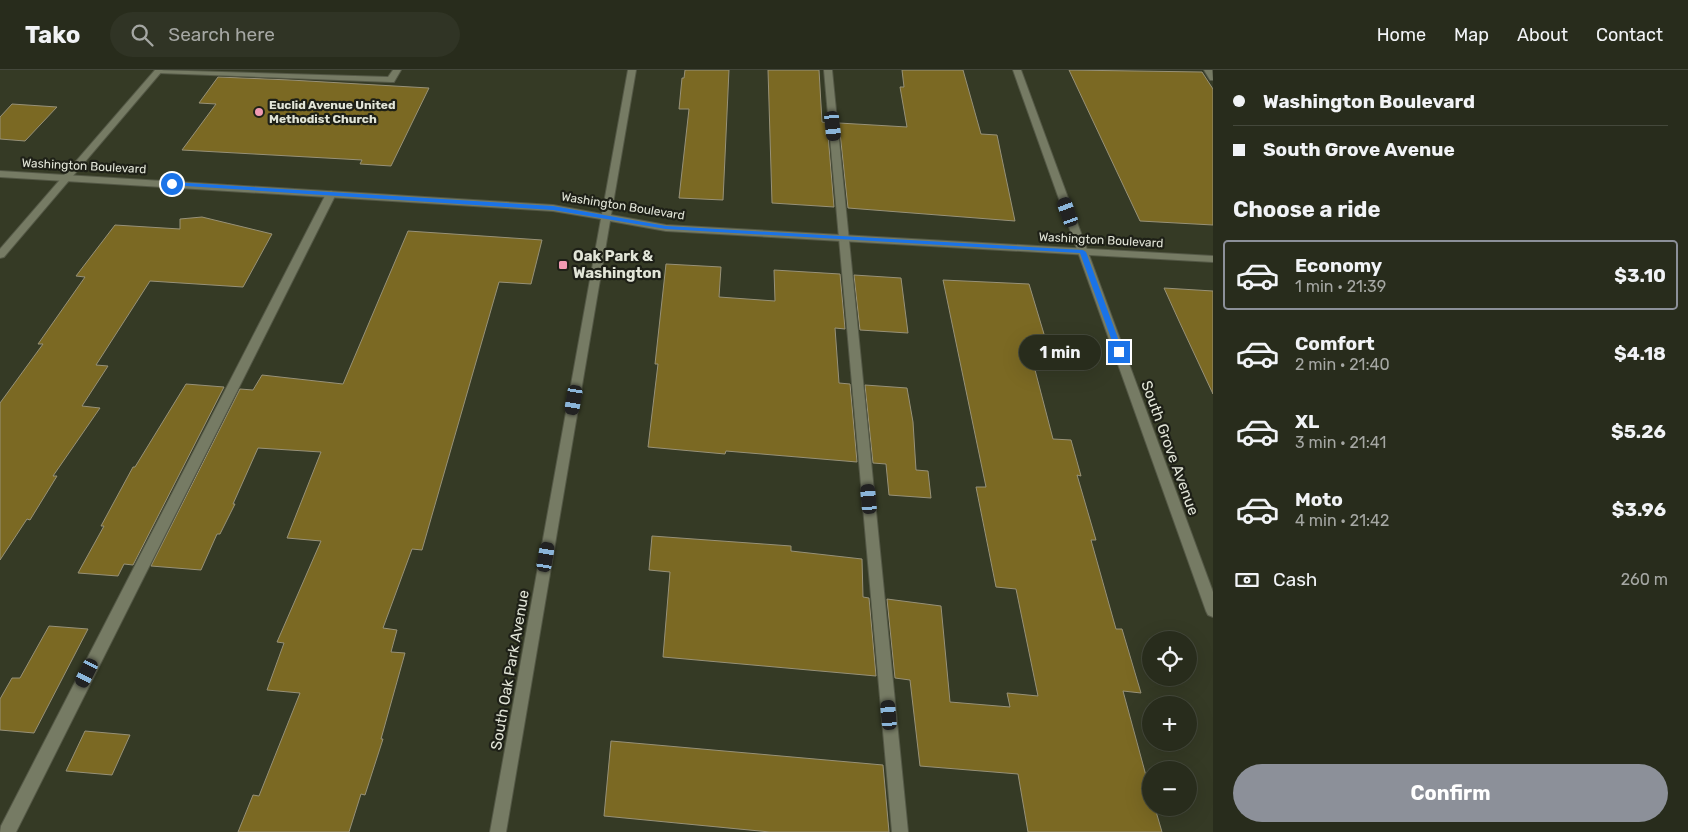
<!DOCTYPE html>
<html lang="en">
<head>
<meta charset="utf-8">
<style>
  body { margin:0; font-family:Rubik,sans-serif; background:#303425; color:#f1f3f6; height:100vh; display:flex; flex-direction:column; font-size:19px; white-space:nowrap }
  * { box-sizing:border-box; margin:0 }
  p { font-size:16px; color:#a5a7a3 }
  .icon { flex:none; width:28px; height:28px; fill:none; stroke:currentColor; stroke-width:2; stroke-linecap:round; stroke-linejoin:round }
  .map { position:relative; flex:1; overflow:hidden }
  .panel { display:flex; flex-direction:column; background:#282c1c; width:475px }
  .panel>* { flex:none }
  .banner { display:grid; align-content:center; height:110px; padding:0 20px; background:#282c1c }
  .buttons { position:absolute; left:1142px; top:561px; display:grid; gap:10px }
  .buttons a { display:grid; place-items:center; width:55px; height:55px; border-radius:50%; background:#282c1c; box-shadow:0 5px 20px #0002,0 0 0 1px #44483b; font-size:25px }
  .end { position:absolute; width:22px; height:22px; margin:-11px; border:6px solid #1a73e8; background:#fff; box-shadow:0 0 0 2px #fff }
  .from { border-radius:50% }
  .bubble { position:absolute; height:35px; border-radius:18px; background:#282c1c; box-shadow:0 5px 20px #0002,0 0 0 1px #44483b; font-size:16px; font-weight:700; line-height:35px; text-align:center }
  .car { position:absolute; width:15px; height:30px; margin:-15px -8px; border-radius:6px; box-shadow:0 0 4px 1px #0007; background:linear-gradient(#222 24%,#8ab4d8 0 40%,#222 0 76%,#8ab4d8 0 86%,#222 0) }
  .banner b { display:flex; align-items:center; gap:18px; height:48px; font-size:19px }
  .banner b+b { border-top:1px solid #44483b }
  .banner i { width:12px; height:12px; background:#f1f3f6 }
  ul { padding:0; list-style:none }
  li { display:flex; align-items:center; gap:15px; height:70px; margin:0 10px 8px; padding:0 10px; border:2px solid transparent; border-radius:5px }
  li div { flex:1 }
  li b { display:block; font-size:19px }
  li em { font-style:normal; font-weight:700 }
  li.selected { border-color:#8c9099 }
  li>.icon { width:45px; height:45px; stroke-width:1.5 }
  h2 { padding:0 20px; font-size:22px; line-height:60px }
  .pay { display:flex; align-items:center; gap:12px; height:55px; padding:0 20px; font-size:19px }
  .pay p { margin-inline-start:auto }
  .primary-button { display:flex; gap:10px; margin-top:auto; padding:10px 20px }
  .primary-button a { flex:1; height:58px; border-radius:30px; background:#8c9099; color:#fff; font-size:20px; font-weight:700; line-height:58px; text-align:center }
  header { display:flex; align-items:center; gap:30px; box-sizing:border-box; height:70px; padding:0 25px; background:#282c1c; border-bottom:1px solid #44483b }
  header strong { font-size:24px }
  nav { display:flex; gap:28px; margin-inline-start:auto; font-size:18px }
  .search { width:350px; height:45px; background:#303425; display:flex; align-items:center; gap:12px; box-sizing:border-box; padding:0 18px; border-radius:28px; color:#a5a7a3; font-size:19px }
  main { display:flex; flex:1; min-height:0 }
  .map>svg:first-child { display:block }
  .building { fill:#7b6923; stroke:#979178 }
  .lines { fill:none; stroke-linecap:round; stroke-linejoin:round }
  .service-casing { stroke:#545846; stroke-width:2 }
  .minor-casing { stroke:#545846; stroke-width:2 }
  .tertiary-casing { stroke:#545846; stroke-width:2 }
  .service { fill:#767b64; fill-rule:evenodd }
  .minor { fill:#767b64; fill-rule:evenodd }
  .tertiary { fill:#767b64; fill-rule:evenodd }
  .route { fill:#1a73e8 }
  .poi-dot { fill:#f19ab2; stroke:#1e2017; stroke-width:2 }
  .labels { text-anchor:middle; stroke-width:4.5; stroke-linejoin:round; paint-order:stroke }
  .far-poi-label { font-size:12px; font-weight:bold; fill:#e2e5d8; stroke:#1e2017; text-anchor:start }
  .far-street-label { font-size:12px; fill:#e2e5d8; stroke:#1e2017 }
  .poi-label { font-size:15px; font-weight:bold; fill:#e2e5d8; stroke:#1e2017; text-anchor:start }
  .street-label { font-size:15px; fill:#e2e5d8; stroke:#1e2017 }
</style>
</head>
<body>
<header>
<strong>Tako</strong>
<div class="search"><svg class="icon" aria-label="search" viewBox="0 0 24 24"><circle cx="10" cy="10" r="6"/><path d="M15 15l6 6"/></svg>Search here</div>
<nav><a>Home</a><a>Map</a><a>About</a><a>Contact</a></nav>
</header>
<main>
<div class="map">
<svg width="1213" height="762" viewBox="0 0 1213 762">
  <rect width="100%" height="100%" fill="#353a25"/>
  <path class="building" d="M 685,0 L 729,0 L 723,130 L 679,128 L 689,39 L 679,39 L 682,8 L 684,8 Z
    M 768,0 L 819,0 L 822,52 L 827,53 L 834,137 L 772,133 Z
    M 902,0 L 963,0 L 981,64 L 997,65 L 1015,151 L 848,138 L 839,53 L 907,57 L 900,17 L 904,17 Z
    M 1069,0 L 1202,2 L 1213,19 L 1213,155 L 1140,151 Z
    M 218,7 L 290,10 L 429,18 L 391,96 L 360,94 L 362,90 L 182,80 L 216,34 L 199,33 Z
    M 12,34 L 57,37 L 25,71 L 0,69 L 0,47 Z
    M 202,147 L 272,164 L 243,217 L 150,211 L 96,295 L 108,296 L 82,336 L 100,338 L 53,406 L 57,406 L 30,450 L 27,449 L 0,490 L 0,333 L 43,274 L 38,274 L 85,207 L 76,206 L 115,155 L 180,159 L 180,149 Z
    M 408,161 L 542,170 L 531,214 L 499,212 L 422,480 L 412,479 L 383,558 L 397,560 L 391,582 L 405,583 L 381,669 L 383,669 L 365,725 L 361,724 L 349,762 L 238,762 L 253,725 L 259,726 L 300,623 L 267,620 L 284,573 L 277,572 L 321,471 L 287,468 L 321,382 L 258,378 L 233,434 L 235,434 L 220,464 L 217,464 L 201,500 L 151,496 L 240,319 L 253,320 L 262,305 L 343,314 Z
    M 666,194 L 721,197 L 719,227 L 775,231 L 774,200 L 840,204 L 845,259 L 835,258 L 839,313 L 850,314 L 857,392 L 726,381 L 725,384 L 648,377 L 658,294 L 655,294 Z
    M 854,205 L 901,208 L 908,263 L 860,260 Z
    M 943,210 L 1029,214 L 1047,274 L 1028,273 L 1053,369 L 1071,370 L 1081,406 L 1077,405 L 1096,470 L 1091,470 L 1116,559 L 1122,559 L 1141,623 L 1123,621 L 1151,724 L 1151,738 L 1155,738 L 1162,762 L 1028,762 L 1018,704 L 920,696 L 910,610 L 895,608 L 887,529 L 941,536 L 950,632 L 1010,637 L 1007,623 L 1038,626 L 1016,519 L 996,517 L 976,417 L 986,417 Z
    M 1164,218 L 1213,221 L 1213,324 L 1179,251 Z
    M 186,314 L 224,317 L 133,495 L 124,494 L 118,506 L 78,503 L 104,456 L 101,456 L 133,397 L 135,397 Z
    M 865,315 L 907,318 L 913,352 L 916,400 L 928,401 L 931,428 L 889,425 L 886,394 L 873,393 Z
    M 652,466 L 791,476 L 791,481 L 862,489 L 863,527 L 869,528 L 876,606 L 663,587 L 670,502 L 649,500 Z
    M 49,556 L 88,559 L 34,663 L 0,660 L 0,629 L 12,608 L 20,608 Z
    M 85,661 L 130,665 L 112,705 L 66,701 Z
    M 611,671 L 883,695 L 889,762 L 770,762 L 604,746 Z"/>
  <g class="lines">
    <defs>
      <path id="service" d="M 155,0 L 388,7 L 393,0 L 401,0 L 394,12 L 391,12 L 158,3 L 155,3 Z
        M 824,0 L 832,0 L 908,762 L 892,762 Z
        M 1204,0 L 1212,0 L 1213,10 L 1210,10 Z
        M 331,121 L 336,124 L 16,762 L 0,762 L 1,756 L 326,124 Z"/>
      <path id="minor" d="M 155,0 L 163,0 L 4,187 L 0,188 L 0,179 Z
        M 1013,0 L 1021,0 L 1213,522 L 1213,547 L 1208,545 L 1206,541 Z"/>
      <path id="tertiary" d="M 628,0 L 636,0 L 611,145 L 666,155 L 1213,186 L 1213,192 L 666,161 L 610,151 L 506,762 L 490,762 L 601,149 L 553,141 L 0,107 L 0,101 L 553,135 L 602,144 Z"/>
    </defs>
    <use href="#service" class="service-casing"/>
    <use href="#minor" class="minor-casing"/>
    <use href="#tertiary" class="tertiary-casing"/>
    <use href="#service" class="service"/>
    <use href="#minor" class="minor"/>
    <use href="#tertiary" class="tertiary"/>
  </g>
  <path class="route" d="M 172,112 L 553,136 L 666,156 L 1083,180 L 1086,182 L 1123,282 L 1119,285 L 1116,282 L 1080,183 L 666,159 L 553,140 L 170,115 Z"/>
  <g class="poi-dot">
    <circle cx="259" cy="42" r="5"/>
    <rect x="558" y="190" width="10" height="10" rx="2.5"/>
  </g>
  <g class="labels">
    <g class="far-poi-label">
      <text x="269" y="39">Euclid Avenue United<tspan x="269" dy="14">Methodist Church</tspan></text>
    </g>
    <g class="far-street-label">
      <text transform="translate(84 96) rotate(3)" y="4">Washington Boulevard</text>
      <text transform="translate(623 136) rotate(9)" y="4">Washington Boulevard</text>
      <text transform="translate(1101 170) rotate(3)" y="4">Washington Boulevard</text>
    </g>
    <g class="poi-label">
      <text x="573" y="191">Oak Park &amp;<tspan x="573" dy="17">Washington</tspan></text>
    </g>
    <g class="street-label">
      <text transform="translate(1170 378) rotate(70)" y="5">South Grove Avenue</text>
      <text transform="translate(510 600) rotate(-80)" y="5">South Oak Park Avenue</text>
    </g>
  </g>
</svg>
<div class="buttons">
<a><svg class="icon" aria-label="locate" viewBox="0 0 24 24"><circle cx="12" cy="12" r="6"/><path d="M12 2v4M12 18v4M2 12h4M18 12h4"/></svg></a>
<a>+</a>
<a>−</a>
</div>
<i class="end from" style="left:172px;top:114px"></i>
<i class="end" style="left:1119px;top:282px"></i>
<div class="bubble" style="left:1019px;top:265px;width:82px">1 min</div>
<i class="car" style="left:833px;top:56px;rotate:174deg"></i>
<i class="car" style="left:1068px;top:142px;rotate:340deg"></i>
<i class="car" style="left:574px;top:330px;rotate:190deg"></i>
<i class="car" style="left:869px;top:429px;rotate:355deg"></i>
<i class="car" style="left:546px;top:487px;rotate:10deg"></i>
<i class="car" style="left:87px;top:603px;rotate:207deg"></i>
<i class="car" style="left:889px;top:645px;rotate:355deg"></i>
</div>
<section class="panel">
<div class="banner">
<b><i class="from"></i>Washington Boulevard</b>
<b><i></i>South Grove Avenue</b>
</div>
<h2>Choose a ride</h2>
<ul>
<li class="selected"><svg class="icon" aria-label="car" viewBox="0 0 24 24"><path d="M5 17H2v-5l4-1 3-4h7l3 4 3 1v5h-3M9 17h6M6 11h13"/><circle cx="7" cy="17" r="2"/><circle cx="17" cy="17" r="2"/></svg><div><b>Economy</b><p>1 min · 21:39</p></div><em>$3.10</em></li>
<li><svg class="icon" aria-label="car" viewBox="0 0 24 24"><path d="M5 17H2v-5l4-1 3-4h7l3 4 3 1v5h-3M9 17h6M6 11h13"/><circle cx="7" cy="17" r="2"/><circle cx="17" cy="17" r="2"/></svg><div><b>Comfort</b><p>2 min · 21:40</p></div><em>$4.18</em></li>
<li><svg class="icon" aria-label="car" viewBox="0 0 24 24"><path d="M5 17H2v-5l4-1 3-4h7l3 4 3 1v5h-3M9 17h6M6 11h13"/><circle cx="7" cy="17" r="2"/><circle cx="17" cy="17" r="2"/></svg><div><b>XL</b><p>3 min · 21:41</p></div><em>$5.26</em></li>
<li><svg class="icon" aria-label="car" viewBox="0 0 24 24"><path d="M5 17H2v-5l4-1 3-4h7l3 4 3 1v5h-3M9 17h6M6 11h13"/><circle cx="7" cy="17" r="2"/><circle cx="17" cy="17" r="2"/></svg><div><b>Moto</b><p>4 min · 21:42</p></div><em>$3.96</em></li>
</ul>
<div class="pay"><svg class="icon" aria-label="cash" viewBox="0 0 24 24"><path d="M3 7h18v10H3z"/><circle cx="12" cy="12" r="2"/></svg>Cash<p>260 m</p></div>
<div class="primary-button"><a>Confirm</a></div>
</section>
</main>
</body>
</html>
